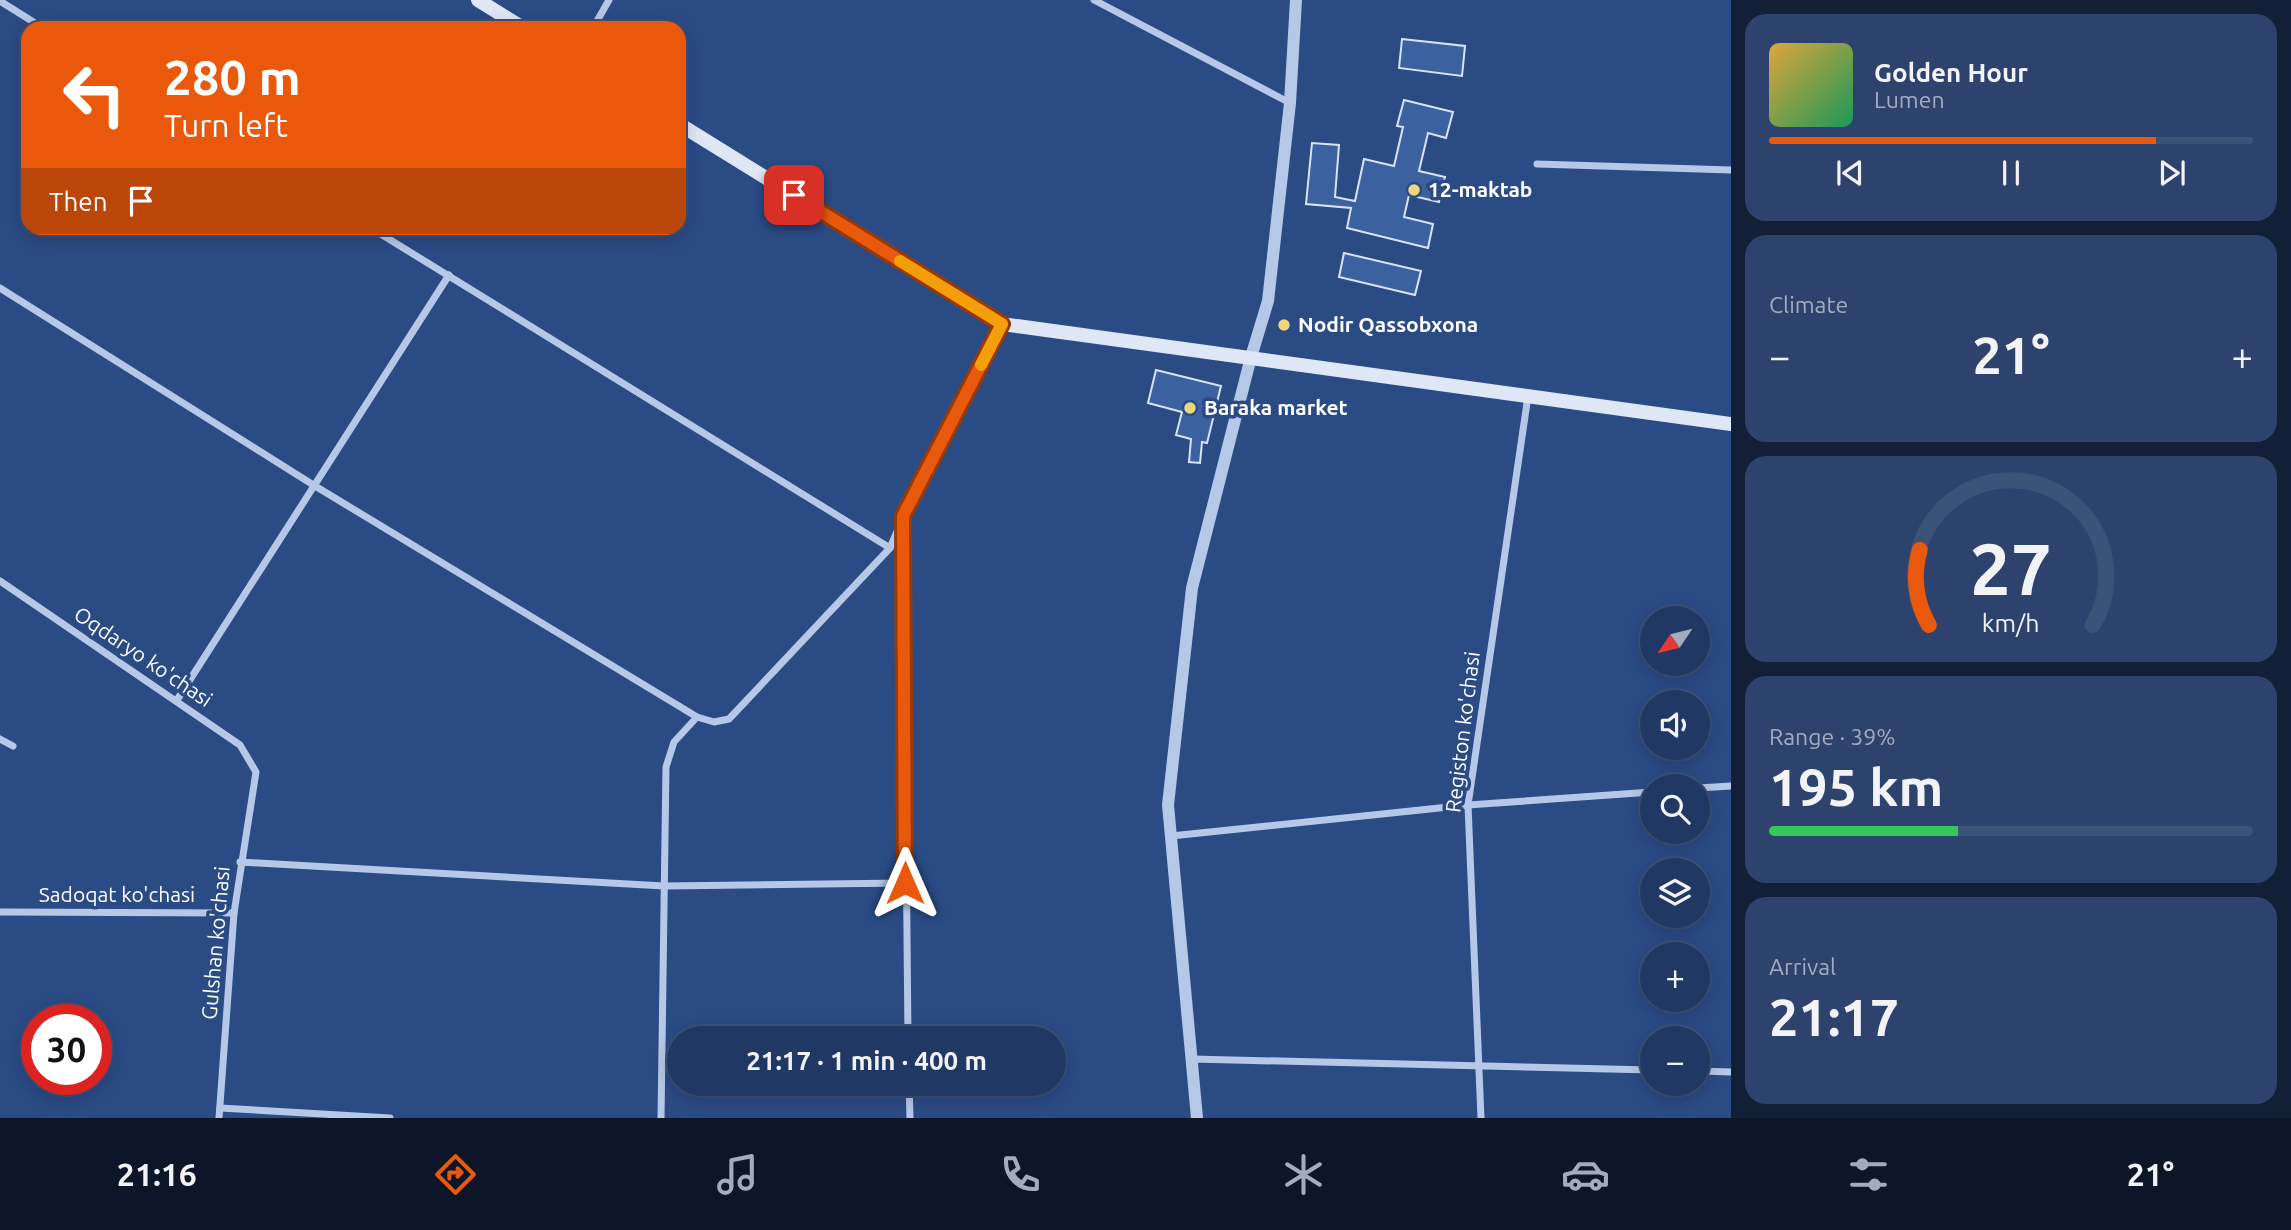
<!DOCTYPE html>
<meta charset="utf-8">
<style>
body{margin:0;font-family:Ubuntu,sans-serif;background:#2d436d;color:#f1f3f6;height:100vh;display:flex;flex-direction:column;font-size:26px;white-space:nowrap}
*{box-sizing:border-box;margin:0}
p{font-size:23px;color:#a2acbf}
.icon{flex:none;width:38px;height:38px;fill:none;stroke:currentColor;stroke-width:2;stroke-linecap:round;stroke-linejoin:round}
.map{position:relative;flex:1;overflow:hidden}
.side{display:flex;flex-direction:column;gap:14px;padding:14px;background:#121f37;width:560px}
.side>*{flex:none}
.hud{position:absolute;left:21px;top:21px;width:665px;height:214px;border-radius:21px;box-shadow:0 4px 18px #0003,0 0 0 2px #3d5278;background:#ea580c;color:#fff;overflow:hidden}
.needle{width:46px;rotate:235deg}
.buttons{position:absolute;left:1640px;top:606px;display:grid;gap:14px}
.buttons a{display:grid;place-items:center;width:70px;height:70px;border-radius:50%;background:#203864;box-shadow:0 4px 18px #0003,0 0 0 2px #3d5278;font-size:35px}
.speed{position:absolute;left:21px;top:1004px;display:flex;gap:14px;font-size:35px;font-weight:700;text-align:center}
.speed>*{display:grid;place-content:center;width:91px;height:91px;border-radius:50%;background:#203864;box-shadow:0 4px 18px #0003,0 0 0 2px #3d5278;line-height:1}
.speed .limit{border:10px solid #d22;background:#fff;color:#111}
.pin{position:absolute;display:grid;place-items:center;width:60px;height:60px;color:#fff;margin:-30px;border-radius:14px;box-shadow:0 4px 10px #0006}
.me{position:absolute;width:77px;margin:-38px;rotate:0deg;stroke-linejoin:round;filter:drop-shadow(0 0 5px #0008)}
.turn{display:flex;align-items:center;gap:24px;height:147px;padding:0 28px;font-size:32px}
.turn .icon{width:91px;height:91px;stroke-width:2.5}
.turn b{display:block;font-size:49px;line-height:60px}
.then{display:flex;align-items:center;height:66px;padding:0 28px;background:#0003;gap:14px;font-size:26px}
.big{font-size:52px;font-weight:600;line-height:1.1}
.side .card{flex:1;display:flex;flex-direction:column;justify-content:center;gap:10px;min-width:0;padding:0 24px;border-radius:21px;background:#2d436d}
.side .dial{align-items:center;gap:0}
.dial svg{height:182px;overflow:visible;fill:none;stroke:#3d5278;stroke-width:7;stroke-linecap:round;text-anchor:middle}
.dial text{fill:#f1f3f6;stroke:none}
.song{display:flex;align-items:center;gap:21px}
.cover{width:84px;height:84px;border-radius:10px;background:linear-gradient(135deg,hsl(40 70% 55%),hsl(150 70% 35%))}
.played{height:7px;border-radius:4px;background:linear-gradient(90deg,#ea580c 80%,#3d5278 80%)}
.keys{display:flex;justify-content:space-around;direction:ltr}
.heat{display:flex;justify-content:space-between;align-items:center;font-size:38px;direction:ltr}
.charge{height:10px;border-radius:5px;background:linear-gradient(90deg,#34c759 39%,#3d5278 0)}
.trip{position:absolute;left:667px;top:1026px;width:399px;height:70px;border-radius:35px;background:#203864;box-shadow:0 4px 18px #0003,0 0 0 2px #3d5278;font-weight:600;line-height:70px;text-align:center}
.menu{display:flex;height:112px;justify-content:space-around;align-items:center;background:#0d1628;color:#a2acbf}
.menu .icon{width:49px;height:49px}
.menu .on{color:#ea580c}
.menu b{font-size:32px;color:#f1f3f6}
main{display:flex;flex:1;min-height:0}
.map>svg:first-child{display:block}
.building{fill:#3c61a1;stroke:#d9e4f6;stroke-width:2}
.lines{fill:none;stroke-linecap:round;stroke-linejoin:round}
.minor{stroke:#b6c8e7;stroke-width:7}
.tertiary{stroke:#b6c8e7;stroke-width:12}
.secondary{stroke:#dfe7f7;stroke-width:14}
.route-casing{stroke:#983908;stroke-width:18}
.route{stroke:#ea580c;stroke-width:12}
.slow{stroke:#f59e0b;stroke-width:12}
.poi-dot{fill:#edd67e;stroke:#2b4b85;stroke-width:2.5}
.labels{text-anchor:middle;stroke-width:7;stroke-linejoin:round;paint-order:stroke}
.poi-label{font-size:21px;font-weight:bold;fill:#fff;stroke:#2b4b85;text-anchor:start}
.street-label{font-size:21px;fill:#fff;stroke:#2b4b85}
</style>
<main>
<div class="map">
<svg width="1731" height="1118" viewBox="0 0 1731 1118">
<rect width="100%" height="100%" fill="#2b4b85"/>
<g class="building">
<polygon points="1402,39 1465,46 1462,76 1399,68"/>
<polygon points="1404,100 1453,112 1446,138 1428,133 1419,171 1445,177 1439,202 1409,195 1404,217 1433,224 1428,248 1347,228 1351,208 1306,204 1312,143 1339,145 1335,197 1355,201 1364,159 1394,166 1403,127 1397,126"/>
<polygon points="1344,253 1421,271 1415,295 1339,277"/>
<polygon points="1156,370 1221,386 1207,443 1202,442 1200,463 1189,462 1191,439 1176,435 1182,412 1148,403"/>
</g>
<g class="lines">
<g class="minor">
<polyline points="1094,0 1290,103"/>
<polyline points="0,1 43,28"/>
<polyline points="593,28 609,0"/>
<polyline points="1537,164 1731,170"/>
<polyline points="371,228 890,548 902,520"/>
<polyline points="0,288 315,486 697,717 674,742 666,767 661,1118"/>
<polyline points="0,581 240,745 256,772 234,913 219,1118"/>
<polyline points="177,700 449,275"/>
<polyline points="697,717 714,722 729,719 890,548"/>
<polyline points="0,739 13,746"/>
<polyline points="1698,788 1731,786"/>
<polyline points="1171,836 1468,805 1652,792"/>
<polyline points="240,862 664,886 905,883"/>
<polyline points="0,912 234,913"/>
<polyline points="908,1038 903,516 1002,324"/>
<polyline points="1192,1059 1652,1070"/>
<polyline points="1698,1071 1731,1072"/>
<polyline points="909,1083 910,1118"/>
<polyline points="220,1108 390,1118"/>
<polyline points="1481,1118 1468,805 1528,396"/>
</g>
<polyline class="tertiary" points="1197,1118 1168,805 1192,588 1251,357 1268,301 1290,103 1296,0"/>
<g class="secondary">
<polyline points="478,0 523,28"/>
<polyline points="679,124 1002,324 1731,424"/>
</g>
</g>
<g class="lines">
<g class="route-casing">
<polyline id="route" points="794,195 1002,324 903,516 905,883"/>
</g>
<use href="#route" class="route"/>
<polyline class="slow" points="900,261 1002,324 981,365"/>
</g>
<g class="poi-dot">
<circle cx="1414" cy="190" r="7"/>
<circle cx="1284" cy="325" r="7"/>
<circle cx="1190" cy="408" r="7"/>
</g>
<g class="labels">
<g class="poi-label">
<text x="1428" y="197">12-maktab</text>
<text x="1298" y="332">Nodir Qassobxona</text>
<text x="1204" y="415">Baraka market</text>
</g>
<g class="street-label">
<text transform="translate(143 657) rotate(34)" y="7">Oqdaryo ko'chasi</text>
<text transform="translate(1463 732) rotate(-83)" y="7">Registon ko'chasi</text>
<text x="117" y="902">Sadoqat ko'chasi</text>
<text transform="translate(216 943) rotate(-85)" y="7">Gulshan ko'chasi</text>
</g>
</g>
</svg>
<div class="buttons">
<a><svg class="needle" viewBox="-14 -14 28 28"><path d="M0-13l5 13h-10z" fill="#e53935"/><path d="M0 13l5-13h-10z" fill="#a2acbf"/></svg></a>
<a><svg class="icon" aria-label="sound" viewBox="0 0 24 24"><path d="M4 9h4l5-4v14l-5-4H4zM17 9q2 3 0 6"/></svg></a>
<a><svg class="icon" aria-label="search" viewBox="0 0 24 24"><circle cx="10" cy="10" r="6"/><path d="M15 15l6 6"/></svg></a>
<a><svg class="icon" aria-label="layers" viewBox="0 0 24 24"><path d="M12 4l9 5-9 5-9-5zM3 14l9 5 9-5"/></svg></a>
<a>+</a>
<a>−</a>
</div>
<div class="speed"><div class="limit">30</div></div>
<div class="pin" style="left:794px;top:195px;background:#d93025"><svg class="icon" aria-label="arrive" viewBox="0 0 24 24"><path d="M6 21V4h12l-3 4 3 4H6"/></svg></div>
<svg class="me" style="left:905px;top:883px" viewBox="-20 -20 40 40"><path d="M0-17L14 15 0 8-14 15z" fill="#ea580c" stroke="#fff" stroke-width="4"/></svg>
<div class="trip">21:17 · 1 min · 400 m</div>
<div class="hud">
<div class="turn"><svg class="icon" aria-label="left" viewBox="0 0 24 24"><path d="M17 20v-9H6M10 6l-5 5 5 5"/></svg><div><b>280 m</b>Turn left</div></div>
<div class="then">Then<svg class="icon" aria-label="arrive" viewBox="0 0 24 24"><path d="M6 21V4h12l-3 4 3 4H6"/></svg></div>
</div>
</div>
<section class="side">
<div class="card">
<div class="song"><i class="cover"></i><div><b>Golden Hour</b><p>Lumen</p></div></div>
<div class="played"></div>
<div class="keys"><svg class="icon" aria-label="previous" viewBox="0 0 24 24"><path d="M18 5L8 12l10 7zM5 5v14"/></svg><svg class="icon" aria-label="pause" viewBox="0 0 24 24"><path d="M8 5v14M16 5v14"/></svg><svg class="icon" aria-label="next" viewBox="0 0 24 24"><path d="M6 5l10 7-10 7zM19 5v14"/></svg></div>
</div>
<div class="card"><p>Climate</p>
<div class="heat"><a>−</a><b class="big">21°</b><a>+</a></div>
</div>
<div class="card dial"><svg viewBox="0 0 100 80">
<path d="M14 69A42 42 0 1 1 86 69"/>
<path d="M14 69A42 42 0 0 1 10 36" stroke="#ea580c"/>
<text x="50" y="56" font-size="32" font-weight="700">27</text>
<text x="50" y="72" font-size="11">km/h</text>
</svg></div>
<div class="card"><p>Range · 39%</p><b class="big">195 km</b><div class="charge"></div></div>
<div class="card"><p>Arrival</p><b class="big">21:17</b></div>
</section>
</main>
<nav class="menu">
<b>21:16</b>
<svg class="icon on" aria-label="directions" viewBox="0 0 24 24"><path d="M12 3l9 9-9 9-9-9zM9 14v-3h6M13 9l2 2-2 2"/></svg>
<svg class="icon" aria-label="music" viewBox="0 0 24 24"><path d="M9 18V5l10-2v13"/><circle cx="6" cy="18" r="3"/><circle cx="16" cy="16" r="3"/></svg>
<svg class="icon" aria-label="phone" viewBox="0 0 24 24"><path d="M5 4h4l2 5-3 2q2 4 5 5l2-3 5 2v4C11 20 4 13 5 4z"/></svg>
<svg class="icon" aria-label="climate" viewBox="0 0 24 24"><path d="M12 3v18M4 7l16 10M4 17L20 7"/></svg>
<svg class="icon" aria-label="car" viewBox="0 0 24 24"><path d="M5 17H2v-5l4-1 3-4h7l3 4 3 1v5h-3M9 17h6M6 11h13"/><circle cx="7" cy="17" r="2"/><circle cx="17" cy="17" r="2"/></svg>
<svg class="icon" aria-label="filters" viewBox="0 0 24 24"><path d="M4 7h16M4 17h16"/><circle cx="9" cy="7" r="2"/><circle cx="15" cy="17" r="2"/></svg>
<b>21°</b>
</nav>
